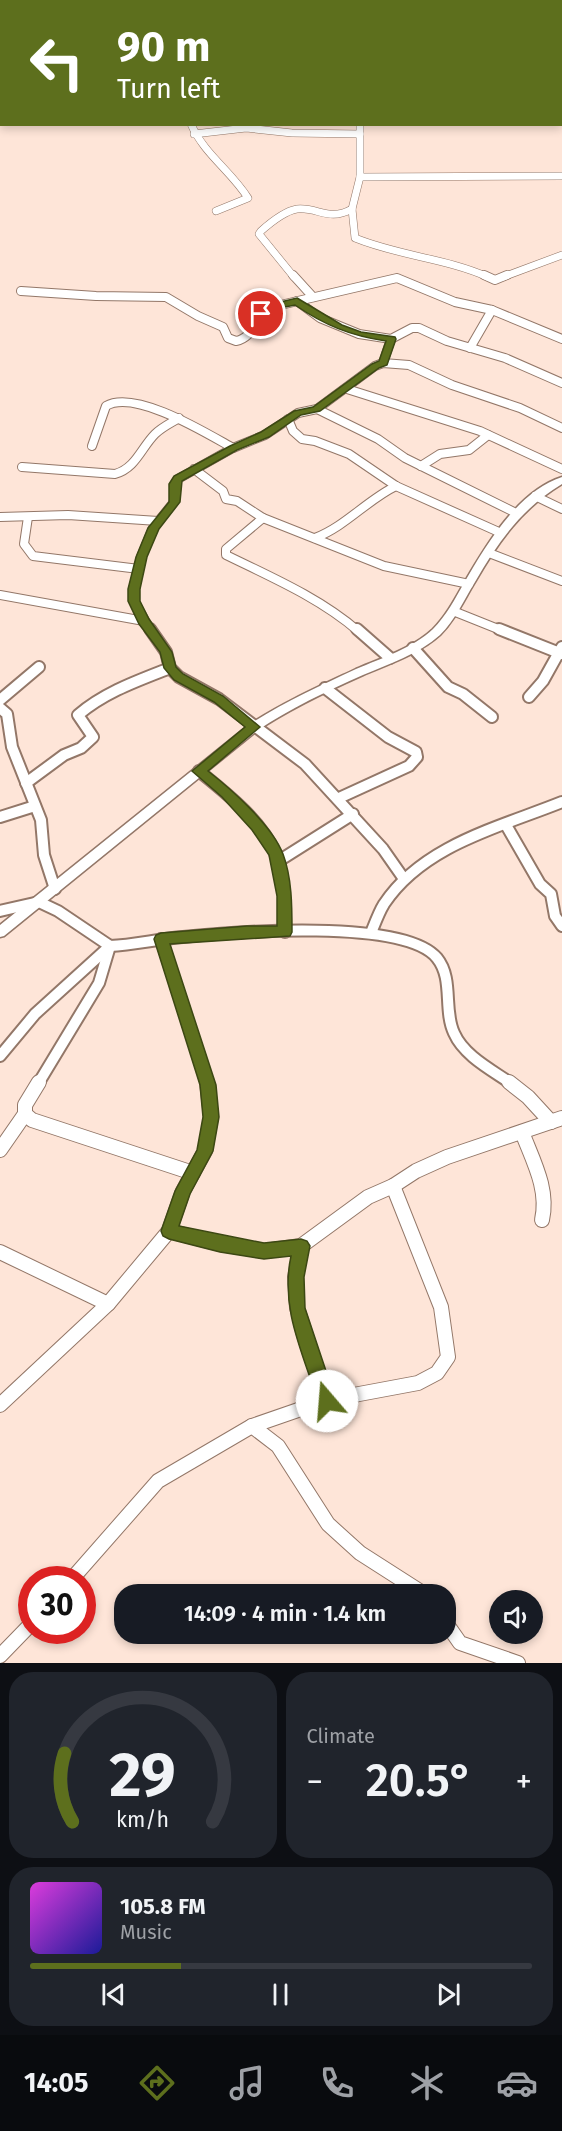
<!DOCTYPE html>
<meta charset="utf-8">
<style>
body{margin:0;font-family:"Fira Sans",sans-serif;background:#20242c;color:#f1f3f6;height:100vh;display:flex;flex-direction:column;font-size:22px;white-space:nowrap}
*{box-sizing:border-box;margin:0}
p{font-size:20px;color:#9ea1a6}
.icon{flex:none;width:33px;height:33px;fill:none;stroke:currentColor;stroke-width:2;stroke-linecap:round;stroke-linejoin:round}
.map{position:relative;height:1663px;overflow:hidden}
.sheet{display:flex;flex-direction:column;gap:9px;padding:9px;background:#0d0f14;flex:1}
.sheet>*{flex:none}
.banner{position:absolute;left:0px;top:0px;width:562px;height:126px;box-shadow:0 3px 9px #0003;background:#5d6f1d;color:#fff;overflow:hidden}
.fabs{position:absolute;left:489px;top:1590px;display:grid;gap:12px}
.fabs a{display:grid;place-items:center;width:54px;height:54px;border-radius:50%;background:#171b24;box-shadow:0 3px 9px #0003;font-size:30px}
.speed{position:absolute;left:18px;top:1566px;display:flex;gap:12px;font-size:30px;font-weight:700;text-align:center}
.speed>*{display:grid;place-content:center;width:78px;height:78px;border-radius:50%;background:#171b24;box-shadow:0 3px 9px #0003;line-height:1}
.speed .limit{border:9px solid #d22;background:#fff;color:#111}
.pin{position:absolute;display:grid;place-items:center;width:51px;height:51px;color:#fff;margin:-26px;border:3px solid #fff;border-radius:50%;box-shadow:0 2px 6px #0007}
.me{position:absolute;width:66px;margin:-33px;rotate:342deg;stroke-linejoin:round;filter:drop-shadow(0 0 4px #0008)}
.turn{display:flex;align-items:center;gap:21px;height:126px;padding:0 18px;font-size:27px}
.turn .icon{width:78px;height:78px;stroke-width:2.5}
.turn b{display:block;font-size:42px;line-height:51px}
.big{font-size:45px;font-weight:600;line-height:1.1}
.sheet .widget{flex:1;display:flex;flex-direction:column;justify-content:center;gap:9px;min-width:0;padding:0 21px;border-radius:24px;background:#20242c}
.sheet .dial{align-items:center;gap:0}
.dial svg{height:156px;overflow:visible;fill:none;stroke:#363941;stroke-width:7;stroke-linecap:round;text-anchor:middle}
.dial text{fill:#f1f3f6;stroke:none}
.song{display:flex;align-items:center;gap:18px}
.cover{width:72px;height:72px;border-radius:9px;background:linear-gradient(135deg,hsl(300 70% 55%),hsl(240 70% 35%))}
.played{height:6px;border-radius:3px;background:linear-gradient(90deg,#5d6f1d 30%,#363941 30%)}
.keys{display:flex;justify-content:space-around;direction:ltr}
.heat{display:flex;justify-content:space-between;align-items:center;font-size:33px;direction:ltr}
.sheet .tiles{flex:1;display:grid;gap:9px;grid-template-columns:1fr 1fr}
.widget:last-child{grid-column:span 2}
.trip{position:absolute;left:114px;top:1584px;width:342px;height:60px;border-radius:24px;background:#171b24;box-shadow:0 3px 9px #0003;font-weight:600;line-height:60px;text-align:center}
.tab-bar{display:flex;height:96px;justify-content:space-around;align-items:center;background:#090b0e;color:#9ea1a6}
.tab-bar .icon{width:42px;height:42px}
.tab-bar .selected{color:#5d6f1d}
.tab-bar b{font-size:27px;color:#f1f3f6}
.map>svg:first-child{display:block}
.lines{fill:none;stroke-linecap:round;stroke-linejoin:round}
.minor-far3-casing{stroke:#937768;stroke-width:8}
.minor-far2-casing{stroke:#937768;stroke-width:10}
.minor-far1-casing{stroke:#937768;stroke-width:14}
.minor-casing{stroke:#937768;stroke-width:16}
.tertiary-casing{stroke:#937768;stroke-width:3}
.minor-far3{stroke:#fff;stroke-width:7}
.minor-far2{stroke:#fff;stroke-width:8}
.minor-far1{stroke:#fff;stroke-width:10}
.minor{stroke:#fff;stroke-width:14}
.tertiary{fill:#fff;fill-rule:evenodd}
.route{fill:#5d6f1d;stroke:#3c4813;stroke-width:1.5}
</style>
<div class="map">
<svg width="562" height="1663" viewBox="0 0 562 1663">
<rect width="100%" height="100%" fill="#fee5d8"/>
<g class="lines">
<g class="minor-far3-casing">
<g id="minor-far3">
<polyline points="77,2 81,0"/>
<path d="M191,124C204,154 231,171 248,198L216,211"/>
<path d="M360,124V177L352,209L355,238C399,256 445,258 488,277"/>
<polyline points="194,134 246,128 292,133 360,134"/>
<polyline points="360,177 562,176"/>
<path d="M294,277L259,234L261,231C270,223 285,211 297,209C319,207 328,222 352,209"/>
<polyline points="503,277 562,255"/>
</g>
</g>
<g class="minor-far2-casing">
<g id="minor-far2">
<polyline points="293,275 313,297"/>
<polyline points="484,275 495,280 507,275"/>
<path d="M21,291L96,296L166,297L198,316L223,327L228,338L236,341C253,338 258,316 272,307L397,278L455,302L492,310L562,339"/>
<polyline points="297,301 320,318 359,334 391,339 412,328 419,328 447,341 505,358 562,383"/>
<polyline points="470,348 492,310"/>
<polyline points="383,363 391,339"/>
<polyline points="347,389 480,431 562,469"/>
<polyline points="317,409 378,439 405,458 516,513"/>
<polyline points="288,419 293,431 302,439 315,441 349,454 396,486 501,533"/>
<path d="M92,446L106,406C135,389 206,433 233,448"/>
<polyline points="421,466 440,454 469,450 488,435"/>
<path d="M22,467L115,474C136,468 141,448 155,434C162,427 171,423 179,418"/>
<polyline points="194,469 223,491 226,499 237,501 263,518 384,566 469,584"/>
<polyline points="535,496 562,509"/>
<polyline points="0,517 68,515 158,521"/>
<polyline points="28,517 24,544 33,556 139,569"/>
<path d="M263,518L226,549V555C271,577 320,598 358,631"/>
<path d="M315,538C346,526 367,500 396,486"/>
<polyline points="489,553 562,581"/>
<polyline points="0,595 144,621"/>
<polyline points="453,611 503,631"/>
<polyline points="151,631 134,601 134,589 141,557 153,528 174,502 175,484 178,479 233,448 265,435 298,413 317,409 375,366 383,363 409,365 452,385 520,408 562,428"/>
</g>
</g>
<g class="minor-far1-casing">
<g id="minor-far1">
<polyline points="150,629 166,652 170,668 179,677 219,699 305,764 383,849 404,879"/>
<polyline points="357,629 390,658"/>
<polyline points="499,629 562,654"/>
<polyline points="413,648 448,687 463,694 492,717"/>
<polyline points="325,688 388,737 416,752 417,757 409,766 339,798"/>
<polyline points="529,697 543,681 562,647"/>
<polyline points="0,700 39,667"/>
<polyline points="0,708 7,714 12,747 41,820 44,855 55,889"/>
<path d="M199,771C226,793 261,820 275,853C285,877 285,906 285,932"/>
<path d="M26,783L64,755L81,748L93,737L78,715C105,692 137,681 170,668"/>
<polyline points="0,817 35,806"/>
<polyline points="506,825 540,884 551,894 555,916 562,926"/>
<polyline points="277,862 353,814"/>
<path d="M0,911L39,902L58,911L110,946C134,945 158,939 183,937C233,932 404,918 437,958C454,979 443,1010 454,1033C464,1056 492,1070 512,1084"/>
<path d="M371,933C375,923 379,912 384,904C423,845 500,827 562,802"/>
<polyline points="161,939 208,1084"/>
<polyline points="0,1056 35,1014 110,946"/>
<polyline points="38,1084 99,983 110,946"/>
</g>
</g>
<g class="minor-casing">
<g id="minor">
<polyline points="39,1082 25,1105 25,1114 32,1120 193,1173"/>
<polyline points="509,1082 528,1097 551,1122"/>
<path d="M522,1132C533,1161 549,1189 542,1220"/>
<polyline points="0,1150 25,1114"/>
<polyline points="169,1231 220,1244 264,1251 301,1246 368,1197 393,1186 416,1171 447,1157 562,1118"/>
<polyline points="301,1246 295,1277 297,1308 327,1400"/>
<polyline points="0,1252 108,1304"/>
<polyline points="0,1405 108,1304 169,1231 183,1191 205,1151 211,1117 207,1082"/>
<polyline points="252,1426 278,1446 328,1524 360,1553 424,1594"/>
<polyline points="71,1580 158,1481 252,1426 327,1400 418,1383 437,1373 448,1357 441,1307 393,1186"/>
<polyline points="446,1623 460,1643 518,1663"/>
<polyline points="0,1656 32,1623"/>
</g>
</g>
<g class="tertiary-casing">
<g id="tertiary">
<polygon points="45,0 44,2 20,2"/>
<polygon points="0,1 4,2 2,2 2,5"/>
<path d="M562,477V484C522,508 498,542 475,582C464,600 455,620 440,635C419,654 389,664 363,675C327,691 291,708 258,730L4,936L0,937V925L250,724C284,702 320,686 356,669C382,658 413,648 433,629C446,616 455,599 464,583C486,545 518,491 562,477Z"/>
</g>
</g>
<use href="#minor-far3" class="minor-far3"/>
<use href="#minor-far2" class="minor-far2"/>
<use href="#minor-far1" class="minor-far1"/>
<use href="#minor" class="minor"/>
<use href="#tertiary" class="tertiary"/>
</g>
<path class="route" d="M297,298L342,325L361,332L395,337L396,339L387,365L379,368L320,411L301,415L269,437L237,450L182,481L180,502L159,529L147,557L140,589V601L149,619L172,652L176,667L183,674L223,696L260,727L208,771C231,789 272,825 283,854C292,878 292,906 292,932L290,936L170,944L216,1085L219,1117L213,1151L190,1194L179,1226L264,1243L301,1239L307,1241L310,1246L304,1277L305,1308L336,1401L333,1407L327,1410L320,1407L318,1401C302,1351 280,1308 291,1256L264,1259L220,1252L169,1239L163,1236L161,1231L175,1191L197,1150L203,1117L200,1085L154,939L156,935L161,933L247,926H277V896L269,855L252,830L222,797L192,771L245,727L214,702L174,680L164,668L160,652L139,624L128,601V589L136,557L148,528L169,502V484L174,476L230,446L261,432L294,411L313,407L372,364L379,361L386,341C351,336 324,325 295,305L275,309L264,316L256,314L268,305Z"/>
</svg>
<div class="fabs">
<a><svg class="icon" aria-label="sound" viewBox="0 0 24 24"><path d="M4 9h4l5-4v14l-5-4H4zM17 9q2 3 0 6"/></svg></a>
</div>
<div class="speed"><div class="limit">30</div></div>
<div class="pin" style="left:261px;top:314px;background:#d93025"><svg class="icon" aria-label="arrive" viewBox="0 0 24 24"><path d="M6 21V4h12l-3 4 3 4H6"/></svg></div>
<svg class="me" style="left:327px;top:1401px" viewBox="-20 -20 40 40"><circle r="19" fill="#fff"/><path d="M0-13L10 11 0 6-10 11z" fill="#5d6f1d"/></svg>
<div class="trip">14:09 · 4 min · 1.4 km</div>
<div class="banner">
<div class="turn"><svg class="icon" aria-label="left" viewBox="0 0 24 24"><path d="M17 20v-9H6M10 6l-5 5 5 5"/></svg><div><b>90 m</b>Turn left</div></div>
</div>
</div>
<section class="sheet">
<div class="tiles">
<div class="widget dial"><svg viewBox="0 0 100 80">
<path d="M14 69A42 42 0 1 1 86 69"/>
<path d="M14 69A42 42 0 0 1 10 34" stroke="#5d6f1d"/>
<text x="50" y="56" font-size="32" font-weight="700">29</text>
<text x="50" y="72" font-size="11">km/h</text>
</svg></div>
<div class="widget"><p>Climate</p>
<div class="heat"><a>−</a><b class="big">20.5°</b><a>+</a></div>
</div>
<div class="widget">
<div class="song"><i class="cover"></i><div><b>105.8 FM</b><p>Music</p></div></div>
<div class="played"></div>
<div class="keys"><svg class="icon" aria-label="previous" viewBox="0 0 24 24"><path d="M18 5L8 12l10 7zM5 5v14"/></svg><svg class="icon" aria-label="pause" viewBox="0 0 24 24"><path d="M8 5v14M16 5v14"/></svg><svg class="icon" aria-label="next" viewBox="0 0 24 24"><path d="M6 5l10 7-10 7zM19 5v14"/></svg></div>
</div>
</div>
</section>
<nav class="tab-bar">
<b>14:05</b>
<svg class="icon selected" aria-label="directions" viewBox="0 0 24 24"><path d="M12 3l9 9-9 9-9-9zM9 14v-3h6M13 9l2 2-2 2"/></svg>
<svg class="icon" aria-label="music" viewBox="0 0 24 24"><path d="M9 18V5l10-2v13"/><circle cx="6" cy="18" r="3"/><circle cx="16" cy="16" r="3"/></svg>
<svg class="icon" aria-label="phone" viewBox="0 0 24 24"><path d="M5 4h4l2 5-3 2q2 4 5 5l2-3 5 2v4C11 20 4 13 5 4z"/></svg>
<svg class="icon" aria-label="climate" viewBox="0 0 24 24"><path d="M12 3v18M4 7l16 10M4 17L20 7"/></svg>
<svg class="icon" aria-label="car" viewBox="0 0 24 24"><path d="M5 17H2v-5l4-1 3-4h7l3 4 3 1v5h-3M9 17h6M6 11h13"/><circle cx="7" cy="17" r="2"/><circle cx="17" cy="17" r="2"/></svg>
</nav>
